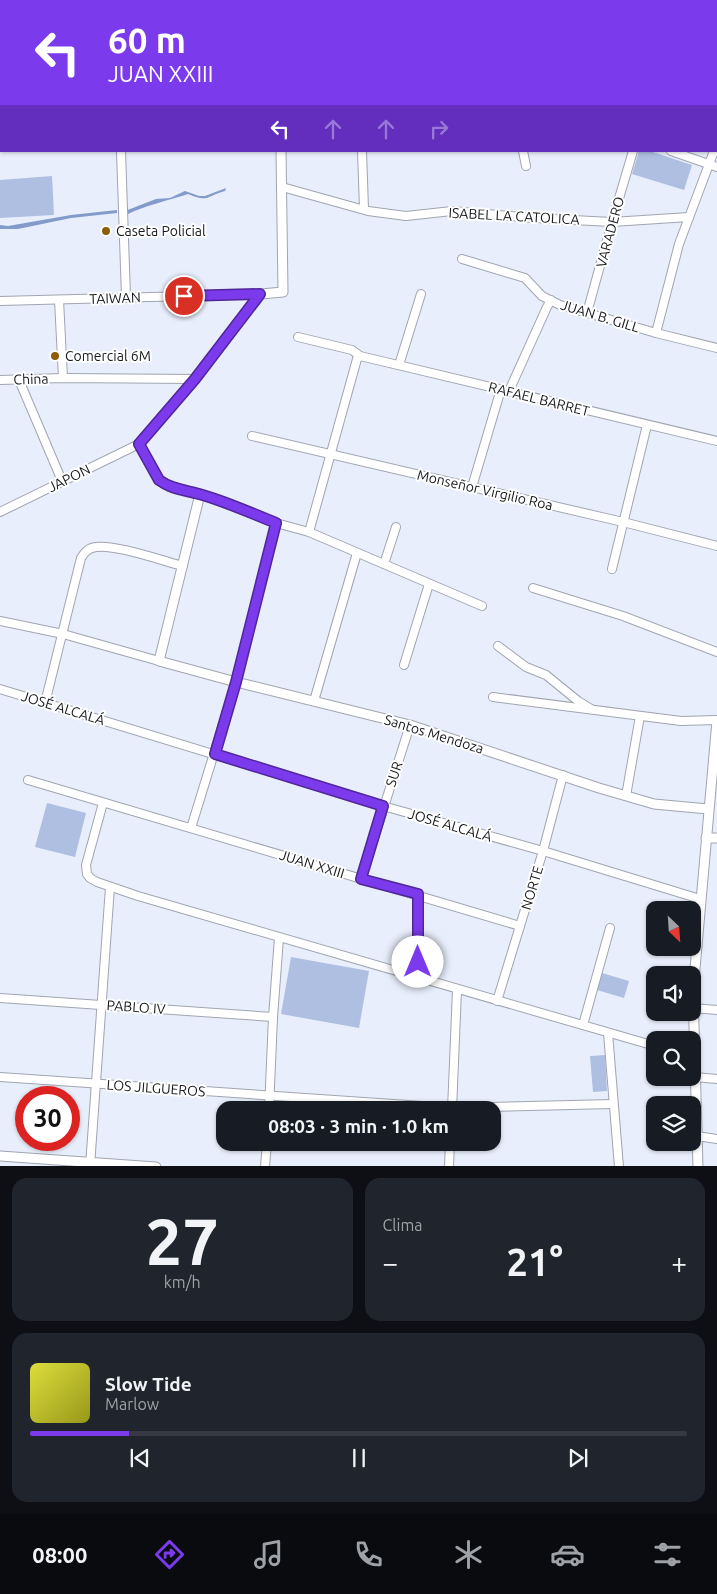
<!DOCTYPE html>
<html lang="es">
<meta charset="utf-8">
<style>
body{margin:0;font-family:Ubuntu,sans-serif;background:#20242c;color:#f1f3f6;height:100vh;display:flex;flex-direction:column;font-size:19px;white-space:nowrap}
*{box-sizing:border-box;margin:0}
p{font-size:16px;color:#9ea1a6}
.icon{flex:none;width:28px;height:28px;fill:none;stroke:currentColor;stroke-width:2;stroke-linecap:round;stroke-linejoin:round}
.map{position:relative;height:1166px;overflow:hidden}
.side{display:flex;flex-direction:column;gap:12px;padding:12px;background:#0d0f14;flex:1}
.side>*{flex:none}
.banner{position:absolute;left:0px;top:0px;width:718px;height:152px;box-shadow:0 1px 4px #0004;background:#7c3aed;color:#fff;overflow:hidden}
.needle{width:32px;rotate:155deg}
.controls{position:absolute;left:646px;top:901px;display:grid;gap:10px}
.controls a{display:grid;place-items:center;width:55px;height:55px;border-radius:10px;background:#171b24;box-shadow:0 1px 4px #0004;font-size:25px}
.speed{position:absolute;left:15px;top:1086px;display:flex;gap:10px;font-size:25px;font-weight:700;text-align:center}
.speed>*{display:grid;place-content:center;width:65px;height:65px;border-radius:50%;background:#171b24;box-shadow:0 1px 4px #0004;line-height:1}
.speed .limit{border:8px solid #d22;background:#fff;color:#111}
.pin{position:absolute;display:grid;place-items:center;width:42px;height:42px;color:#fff;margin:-21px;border:2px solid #fff;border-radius:50%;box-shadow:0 1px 5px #0007}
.me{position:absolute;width:55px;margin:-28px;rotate:0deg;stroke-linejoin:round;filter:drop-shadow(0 0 4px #0008)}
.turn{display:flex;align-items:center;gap:18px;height:105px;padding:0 25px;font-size:22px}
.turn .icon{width:65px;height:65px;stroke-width:2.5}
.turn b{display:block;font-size:35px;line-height:42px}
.lanes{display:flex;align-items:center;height:48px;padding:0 25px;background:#0003;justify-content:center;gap:25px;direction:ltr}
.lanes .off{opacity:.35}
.big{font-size:38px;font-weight:700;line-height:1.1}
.side .tile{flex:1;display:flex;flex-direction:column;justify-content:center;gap:8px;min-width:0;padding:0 18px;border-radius:15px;background:#20242c}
.side .dial{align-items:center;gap:0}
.dial b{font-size:65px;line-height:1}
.song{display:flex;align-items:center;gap:15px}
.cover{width:60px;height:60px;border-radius:8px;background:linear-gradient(135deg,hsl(60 70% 55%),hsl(60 70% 35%))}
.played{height:5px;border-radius:2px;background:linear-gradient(90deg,#7c3aed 15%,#363941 15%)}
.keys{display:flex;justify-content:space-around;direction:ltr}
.heat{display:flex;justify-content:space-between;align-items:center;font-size:28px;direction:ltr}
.side .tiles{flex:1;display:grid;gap:12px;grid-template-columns:1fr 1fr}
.tile:last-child{grid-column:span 2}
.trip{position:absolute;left:216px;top:1101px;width:285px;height:50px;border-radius:15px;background:#171b24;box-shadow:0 1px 4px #0004;font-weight:700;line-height:50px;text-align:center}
.menu{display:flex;height:80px;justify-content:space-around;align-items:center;background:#090b0e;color:#9ea1a6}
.menu .icon{width:35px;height:35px}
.menu .on{color:#7c3aed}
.menu b{font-size:22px;color:#f1f3f6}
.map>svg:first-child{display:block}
.green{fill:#aebfe1}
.water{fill:#839bcb}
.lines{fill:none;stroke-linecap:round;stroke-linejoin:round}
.minor-casing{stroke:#a0a5b1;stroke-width:10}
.tertiary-casing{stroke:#a0a5b1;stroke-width:11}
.minor{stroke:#fff;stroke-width:8}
.tertiary{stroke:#fff;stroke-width:9}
.route-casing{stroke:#51269a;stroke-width:12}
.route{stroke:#7c3aed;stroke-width:9}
.poi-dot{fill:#8d5c07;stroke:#fff;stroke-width:2}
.labels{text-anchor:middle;stroke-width:4;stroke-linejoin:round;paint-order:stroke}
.street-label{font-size:14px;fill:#17191d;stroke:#fff}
.poi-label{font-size:14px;fill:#17191d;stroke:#fff;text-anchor:start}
</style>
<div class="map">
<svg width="717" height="1167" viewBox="0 0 717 1167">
<rect width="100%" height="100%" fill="#e8eefb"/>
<g class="green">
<polygon points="639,151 650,151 692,165 684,190 632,174"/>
<polygon points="52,176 54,215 0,218 0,180"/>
<polygon points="47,803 86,813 75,857 35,847"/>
<polygon points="291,957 369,971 359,1028 281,1014"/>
<polygon points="602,973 629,981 624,998 597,990"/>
<polygon points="605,1055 607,1091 593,1092 590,1056"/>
</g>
<g class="water">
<path d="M226,188L225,191C206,196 209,203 188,194C167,201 146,205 126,215L125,211L156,199L170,198L185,191L199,196H205Z"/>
<polygon points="117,210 117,213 71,218 18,229 0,229 0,225 8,226 71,215"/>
</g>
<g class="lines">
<g class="minor-casing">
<g id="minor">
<polyline points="286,0 288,1"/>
<polyline points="513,0 513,1"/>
<polyline points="123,1 123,0"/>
<polyline points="592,1 610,0"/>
<polyline points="688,1 688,0"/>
<polyline points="0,91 1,91"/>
<polyline points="121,151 126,297"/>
<polyline points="362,151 364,209"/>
<polyline points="523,151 526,166"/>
<polyline points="671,151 717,167"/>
<polyline points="282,187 368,211 406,216 452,211 533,218 612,222 689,217"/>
<polyline points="462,259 525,278 542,296 560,305 656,333 717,348"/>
<polyline points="59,300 63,378"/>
<polyline points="0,301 261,294"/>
<polyline points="587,313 612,222 633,151"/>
<polyline points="656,333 679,244 714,151"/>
<polyline points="298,337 352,350 360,356 717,441"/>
<polyline points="399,365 421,294"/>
<polyline points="0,380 63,378 195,379"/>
<polyline points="19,380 62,481"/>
<polyline points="509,391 547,307 551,300"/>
<polyline points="252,436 623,522 717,546"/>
<polyline points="472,487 501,389"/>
<polyline points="200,494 276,523 309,532 482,606"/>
<polyline points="0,512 139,444"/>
<polyline points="309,532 357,359 360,356"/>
<polyline points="384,564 396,527"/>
<polyline points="612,569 647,425"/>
<polyline points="533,588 623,616 717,652"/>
<polyline points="0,621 63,634 159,661"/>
<polyline points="498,646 526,667 546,675 578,701 591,709"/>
<polyline points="404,665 429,584"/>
<polyline points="0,689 383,806 543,851 700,899"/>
<polyline points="493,697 681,721 717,720"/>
<polyline points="314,701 357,553"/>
<path d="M45,703L81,558C85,552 88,548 96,547C115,544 163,561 183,566"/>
<polyline points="28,780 520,926"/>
<polyline points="626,796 640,716"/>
<polyline points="103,803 86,865 87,874 90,878 97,882 138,896 655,1046"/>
<polyline points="191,828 236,682 276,523"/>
<polyline points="361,879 410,725"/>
<polyline points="418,978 418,894"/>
<polyline points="0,998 273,1017"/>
<polyline points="497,1001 543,851 563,775"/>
<polyline points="693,1008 717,1010"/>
<polyline points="583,1025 610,928"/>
<polyline points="608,1033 619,1167"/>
<polyline points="0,1077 452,1108 613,1104"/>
<polyline points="695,1077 717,1079"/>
<polyline points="269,1110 273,1017 279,938"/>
<polyline points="452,1110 457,990"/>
<polyline points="697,1136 717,1139"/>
<polyline points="90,1166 110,887"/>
<polyline points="265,1167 267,1142"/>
<polyline points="449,1167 450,1142"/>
</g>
</g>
<g class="tertiary-casing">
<g id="tertiary">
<polyline points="12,0 13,1"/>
<polyline points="297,1 298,0"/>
<polyline points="281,151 283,292 261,294 195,379 139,444 159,480 170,487 200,494 159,661 236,682 410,725 599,788 654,804 708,809"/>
<polyline points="706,838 717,838"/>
<polyline points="0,1156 156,1167"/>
<polyline points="698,1167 693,991 717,721"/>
</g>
</g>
<use href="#minor" class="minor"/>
<use href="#tertiary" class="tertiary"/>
</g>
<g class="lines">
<g class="route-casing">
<path id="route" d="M184,296L260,294L195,379L139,444L159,480C171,489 185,490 199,494C225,501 251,513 276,523L236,682L215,754L383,806L361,879L418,894V962"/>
</g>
<use href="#route" class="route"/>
</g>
<g class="poi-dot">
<circle cx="106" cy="231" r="5"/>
<circle cx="55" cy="356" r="5"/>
</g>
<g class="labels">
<g class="street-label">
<text transform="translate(514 216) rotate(3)" y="5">ISABEL LA CATOLICA</text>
<text transform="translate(610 232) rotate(-75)" y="5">VARADERO</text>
<text transform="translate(115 298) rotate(-2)" y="5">TAIWAN</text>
<text transform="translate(600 316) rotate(17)" y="5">JUAN B. GILL</text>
<text transform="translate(31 379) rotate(-2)" y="5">China</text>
<text transform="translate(539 399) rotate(14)" y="5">RAFAEL BARRET</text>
<text transform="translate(69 478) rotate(-26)" y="5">JAPON</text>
<text transform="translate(485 490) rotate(13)" y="5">Monseñor Virgilio Roa</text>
<text transform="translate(63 708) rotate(17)" y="5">JOSÉ ALCALÁ</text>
<text transform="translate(434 734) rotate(17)" y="5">Santos Mendoza</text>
<text transform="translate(394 774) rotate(-72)" y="5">SUR</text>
<text transform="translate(450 825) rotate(16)" y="5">JOSÉ ALCALÁ</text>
<text transform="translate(312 864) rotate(17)" y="5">JUAN XXIII</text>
<text transform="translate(532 888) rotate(-73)" y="5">NORTE</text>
<text transform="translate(136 1007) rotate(4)" y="5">PABLO IV</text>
<text transform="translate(156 1088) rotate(4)" y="5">LOS JILGUEROS</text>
</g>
<g class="poi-label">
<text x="116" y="236">Caseta Policial</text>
<text x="65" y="361">Comercial 6M</text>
</g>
</g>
</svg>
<div class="controls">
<a><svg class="needle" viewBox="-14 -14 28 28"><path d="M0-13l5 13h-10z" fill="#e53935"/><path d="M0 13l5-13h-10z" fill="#9ea1a6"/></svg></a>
<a><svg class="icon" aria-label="sound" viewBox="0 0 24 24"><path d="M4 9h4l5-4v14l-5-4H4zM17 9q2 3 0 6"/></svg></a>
<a><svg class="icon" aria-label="search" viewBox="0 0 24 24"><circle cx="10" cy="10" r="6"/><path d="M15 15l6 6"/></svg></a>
<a><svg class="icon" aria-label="layers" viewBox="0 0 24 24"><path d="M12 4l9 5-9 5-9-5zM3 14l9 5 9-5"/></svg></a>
</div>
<div class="speed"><div class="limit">30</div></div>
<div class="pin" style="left:184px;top:296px;background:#d93025"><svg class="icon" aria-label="arrive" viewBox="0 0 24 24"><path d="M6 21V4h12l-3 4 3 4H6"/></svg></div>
<svg class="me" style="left:418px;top:962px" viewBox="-20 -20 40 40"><circle r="19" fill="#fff"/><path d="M0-13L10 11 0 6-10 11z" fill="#7c3aed"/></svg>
<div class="trip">08:03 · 3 min · 1.0 km</div>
<div class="banner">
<div class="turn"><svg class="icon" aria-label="left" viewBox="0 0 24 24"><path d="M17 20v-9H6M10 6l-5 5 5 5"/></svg><div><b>60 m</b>JUAN XXIII</div></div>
<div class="lanes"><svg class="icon" aria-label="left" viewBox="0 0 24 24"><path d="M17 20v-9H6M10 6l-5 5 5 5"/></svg><svg class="icon off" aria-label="ahead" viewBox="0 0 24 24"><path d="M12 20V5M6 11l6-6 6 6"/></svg><svg class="icon off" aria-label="ahead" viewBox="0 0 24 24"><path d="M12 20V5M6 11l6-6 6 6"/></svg><svg class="icon off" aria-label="right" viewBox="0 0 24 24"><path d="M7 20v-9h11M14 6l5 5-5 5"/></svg></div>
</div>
</div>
<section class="side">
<div class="tiles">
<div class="tile dial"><b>27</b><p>km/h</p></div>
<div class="tile"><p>Clima</p>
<div class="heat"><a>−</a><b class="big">21°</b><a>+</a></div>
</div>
<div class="tile">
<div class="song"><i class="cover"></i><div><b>Slow Tide</b><p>Marlow</p></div></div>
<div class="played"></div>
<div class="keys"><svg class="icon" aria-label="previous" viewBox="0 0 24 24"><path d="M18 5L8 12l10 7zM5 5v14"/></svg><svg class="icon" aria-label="pause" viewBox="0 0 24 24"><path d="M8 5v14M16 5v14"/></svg><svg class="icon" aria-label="next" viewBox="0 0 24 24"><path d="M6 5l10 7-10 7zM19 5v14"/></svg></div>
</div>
</div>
</section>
<nav class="menu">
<b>08:00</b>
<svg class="icon on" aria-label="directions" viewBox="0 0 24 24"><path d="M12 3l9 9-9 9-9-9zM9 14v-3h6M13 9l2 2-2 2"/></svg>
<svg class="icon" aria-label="music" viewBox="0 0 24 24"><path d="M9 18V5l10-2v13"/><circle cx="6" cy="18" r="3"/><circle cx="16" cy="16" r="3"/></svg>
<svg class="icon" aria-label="phone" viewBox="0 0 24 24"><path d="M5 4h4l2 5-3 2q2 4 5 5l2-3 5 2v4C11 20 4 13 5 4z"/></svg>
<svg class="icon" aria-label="climate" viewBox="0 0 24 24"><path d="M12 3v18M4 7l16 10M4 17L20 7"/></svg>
<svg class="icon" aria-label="car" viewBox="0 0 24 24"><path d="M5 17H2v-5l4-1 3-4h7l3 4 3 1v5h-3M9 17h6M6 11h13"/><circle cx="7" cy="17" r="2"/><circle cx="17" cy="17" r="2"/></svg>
<svg class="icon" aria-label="filters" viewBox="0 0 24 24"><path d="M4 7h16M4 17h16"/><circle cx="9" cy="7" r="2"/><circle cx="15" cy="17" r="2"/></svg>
</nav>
